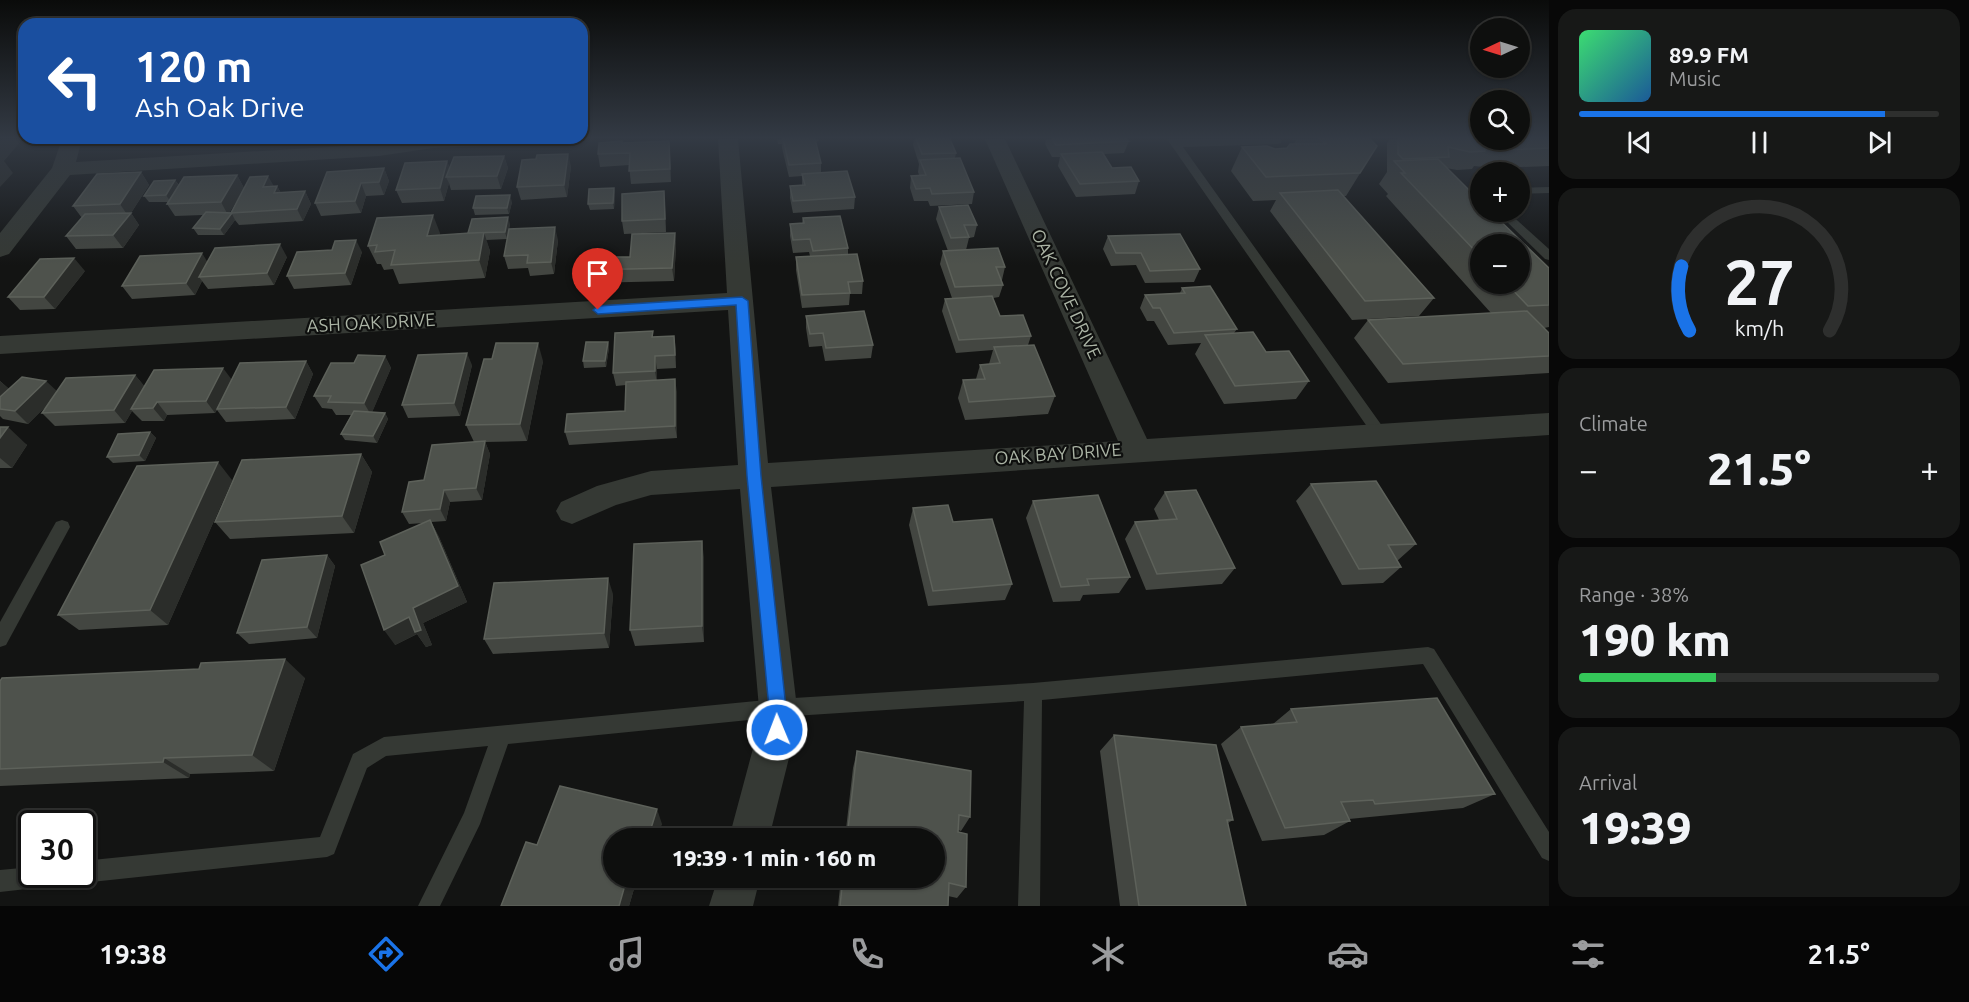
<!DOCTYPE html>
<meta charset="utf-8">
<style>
body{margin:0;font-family:Ubuntu,sans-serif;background:#171817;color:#f1f3f6;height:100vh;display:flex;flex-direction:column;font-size:22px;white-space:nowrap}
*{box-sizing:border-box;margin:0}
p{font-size:20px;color:#9b9c9e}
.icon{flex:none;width:33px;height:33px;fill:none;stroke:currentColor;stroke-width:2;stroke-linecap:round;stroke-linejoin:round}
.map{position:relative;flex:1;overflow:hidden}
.drawer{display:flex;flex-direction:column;gap:9px;padding:9px;background:#080808;width:420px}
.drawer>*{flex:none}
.top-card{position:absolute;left:18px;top:18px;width:570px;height:126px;border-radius:18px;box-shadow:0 2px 4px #0004,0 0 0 2px #2e2f2e;background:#1a4fa0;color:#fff;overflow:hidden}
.needle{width:39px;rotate:266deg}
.tools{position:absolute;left:1470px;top:18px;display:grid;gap:12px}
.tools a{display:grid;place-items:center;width:60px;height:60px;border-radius:50%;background:#0e0f0e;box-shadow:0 2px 4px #0004,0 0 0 2px #2e2f2e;font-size:30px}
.speed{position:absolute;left:18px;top:810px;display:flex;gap:12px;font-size:30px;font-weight:700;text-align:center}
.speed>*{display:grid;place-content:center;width:78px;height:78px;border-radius:50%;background:#0e0f0e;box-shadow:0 2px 4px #0004,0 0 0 2px #2e2f2e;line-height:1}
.speed .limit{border:3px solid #111;border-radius:9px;background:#fff;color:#111}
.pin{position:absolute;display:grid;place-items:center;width:51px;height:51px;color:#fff;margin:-62px -26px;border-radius:50% 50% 50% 0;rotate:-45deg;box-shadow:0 0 6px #0007}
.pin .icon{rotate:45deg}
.me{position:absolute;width:66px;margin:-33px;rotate:359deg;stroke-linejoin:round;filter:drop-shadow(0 0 4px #0008)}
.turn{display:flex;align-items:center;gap:21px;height:126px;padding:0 18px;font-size:27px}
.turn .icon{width:78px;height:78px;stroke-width:2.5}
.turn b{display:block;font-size:42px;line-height:51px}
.big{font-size:45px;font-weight:800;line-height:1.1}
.drawer .widget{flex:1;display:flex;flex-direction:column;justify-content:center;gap:9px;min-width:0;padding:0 21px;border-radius:18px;background:#171817}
.drawer .dial{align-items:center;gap:0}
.dial svg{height:156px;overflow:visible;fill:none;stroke:#2e2f2e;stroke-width:7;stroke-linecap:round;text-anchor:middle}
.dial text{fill:#f1f3f6;stroke:none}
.song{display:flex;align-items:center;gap:18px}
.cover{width:72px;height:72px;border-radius:9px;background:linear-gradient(135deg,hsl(140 70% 55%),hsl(210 70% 35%))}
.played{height:6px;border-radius:3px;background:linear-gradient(90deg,#1a73e8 85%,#2e2f2e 85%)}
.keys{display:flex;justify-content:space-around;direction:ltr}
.heat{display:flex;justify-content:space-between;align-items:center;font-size:33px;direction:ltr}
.charge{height:9px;border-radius:4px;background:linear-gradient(90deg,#34c759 38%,#2e2f2e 0)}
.trip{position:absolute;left:603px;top:828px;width:342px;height:60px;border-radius:30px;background:#0e0f0e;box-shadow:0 2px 4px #0004,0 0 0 2px #2e2f2e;font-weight:800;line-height:60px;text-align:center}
.dock{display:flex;height:96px;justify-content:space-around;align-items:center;background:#060606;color:#9b9c9e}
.dock .icon{width:42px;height:42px}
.dock .active{color:#1a73e8}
.dock b{font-size:27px;color:#f1f3f6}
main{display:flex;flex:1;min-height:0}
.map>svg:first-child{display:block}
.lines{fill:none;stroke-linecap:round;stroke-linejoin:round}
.service{fill:#353934;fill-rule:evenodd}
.minor{fill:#353934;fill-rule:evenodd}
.wall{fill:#434641;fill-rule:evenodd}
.shaded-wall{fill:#2b2d2a}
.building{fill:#4e524c;stroke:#5d615a;stroke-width:1.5}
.route{fill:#1a73e8;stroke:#114b97;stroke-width:1.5}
.labels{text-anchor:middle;stroke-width:4.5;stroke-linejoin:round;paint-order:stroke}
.street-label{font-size:18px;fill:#abb4a5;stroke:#0e0f0e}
</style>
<main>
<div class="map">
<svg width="1549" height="906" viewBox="0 0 1549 906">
<rect width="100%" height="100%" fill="#131413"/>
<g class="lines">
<g class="service">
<polygon points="1167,139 1281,139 1281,143 1277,144 1183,147 1385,430 1387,434 1385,438 1375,438"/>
<polygon points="1549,187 1549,193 1520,194 1520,188"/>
<polygon points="1497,212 1508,212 1549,249 1549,260 1545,259"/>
<polygon points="62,520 68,522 70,527 6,645 0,647 0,622 56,522"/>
<polygon points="1428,647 1434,649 1549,832 1549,861 1542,858 1423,664 1042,700 1040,906 1018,906 1024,701 778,717 508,744 480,824 440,906 418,906 464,813 488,746 386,756 367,768 334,854 327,857 82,883 75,879 72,874 82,874 82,861 320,837 353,754 384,737 778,699 1033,683"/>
<polygon points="32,867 32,874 72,874 69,881 62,885 0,892 0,870"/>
</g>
<g class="minor">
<polygon points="62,139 82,139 76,162 379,144 413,139 518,139 515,143 508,145 433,148 379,156 70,175 9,254 0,257 0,233 52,168"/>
<polygon points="718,139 738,139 768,463 1118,441 985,139 1005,139 1147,439 1549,413 1549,435 771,487 797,708 796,730 769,838 729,838 758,730 759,708 740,489 651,495 616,505 572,524 561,520 556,511 561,502 597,486 651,471 738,465 728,310 0,354 0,336 727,293"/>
<polygon points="718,878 760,878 753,906 709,906"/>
</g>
</g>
<g class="wall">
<polygon points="777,139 819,139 819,141 815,142 821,163 821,173 855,197 854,209 793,213 790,198 790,186 802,185 802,176 789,177 782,148 782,144 778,144"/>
<polygon points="914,139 950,139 956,153 955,158 974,192 972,204 930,206 928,201 914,201 910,188 911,176 919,175 918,172 919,164 913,145"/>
<polygon points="1046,139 1127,139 1129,141 1124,153 1104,154 1112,168 1139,181 1135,194 1076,197 1058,166 1060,157 1052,157 1045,144"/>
<polygon points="1291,139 1370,139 1377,146 1346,196 1343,196 1434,298 1419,316 1352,320 1270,211 1276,200 1253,201 1231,171 1242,147 1275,149 1287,148 1294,144 1296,140"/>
<path d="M1390,139H1549V166L1495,168L1474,166L1472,169L1457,170L1446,168L1549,268V327L1544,328L1549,333V373L1388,383L1354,338L1368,320L1491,313L1386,196L1388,194L1379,184L1387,172V143ZM1480,244L1520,284H1480Z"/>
<polygon points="622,143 670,153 671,182 631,184 629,165 600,167 598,154"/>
<polygon points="504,156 508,168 501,189 451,190 449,183 444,201 402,203 396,190 447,161 450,169"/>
<polygon points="536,159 571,166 567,197 521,200 517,187"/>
<polygon points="384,168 389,181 384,195 366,196 361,213 321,216 315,203"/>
<polygon points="141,172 149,185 131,213 139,225 123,248 76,249 66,236 82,218 73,206"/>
<polygon points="237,175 244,188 229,213 231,213 277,186 281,193 305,191 311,204 303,221 239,225 235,220 224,235 198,235 193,228 203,215 175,216 167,204 168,202 149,202 144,196 175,180 179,185"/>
<polygon points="614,188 615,194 614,209 590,210 588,204"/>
<polygon points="512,202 509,214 475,215 473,208"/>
<polygon points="665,204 666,232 624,234 622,221"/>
<polygon points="939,207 977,225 974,237 969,238 966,250 1005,267 1002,280 1001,280 1003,285 999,297 993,298 1000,316 1031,336 1028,345 1055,396 1048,414 965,420 958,398 963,380 976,379 980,365 989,364 993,350 956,353 942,311 945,299 952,298 940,264 943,251 948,251 936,219"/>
<polygon points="803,218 848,248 848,254 863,281 862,294 850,294 849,305 802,308 796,270 796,257 810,256 809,252 793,253 790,236 790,224 802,223"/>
<polygon points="510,224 507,239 486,240 490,251 485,278 399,284 393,269 384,270 381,264 377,264 368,246 440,233 439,235 468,233"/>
<polygon points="675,233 676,246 674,281 589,283 586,270 630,257"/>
<polygon points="1108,236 1200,269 1194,282 1145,283 1136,265 1111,266 1103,249"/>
<polygon points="558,240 554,274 530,276 528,268 508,269 504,256"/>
<polygon points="332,250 362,252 351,285 294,289 287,276"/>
<polygon points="287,257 274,285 208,289 202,281 195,295 132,299 122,286 207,262"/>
<polygon points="85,271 55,309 20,310 8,297"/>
<polygon points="1182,288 1237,329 1234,333 1266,352 1309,381 1296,399 1224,404 1195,354 1201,343 1168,345 1154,321 1147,321 1140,308 1145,295 1180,293"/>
<polygon points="806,316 873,345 871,358 825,361 822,346 809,347 806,328"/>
<polygon points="654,337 676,349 676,368 657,369 657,380 677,392 677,438 569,445 565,432 625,411 626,385 616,386 613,373"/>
<polygon points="608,342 609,348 606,367 584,368 583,361"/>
<polygon points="385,356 391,368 372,412 385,413 388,419 377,443 345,440 341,434 351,415 336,415 332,409 322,408 314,396 354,363"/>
<polygon points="306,361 313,374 295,419 226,422 217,410 215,413 167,415 164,421 142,421 132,411 125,423 55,426 42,413 50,402 28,424 3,419 0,416 0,381 9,389 57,391 135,375 144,386 231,380"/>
<polygon points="543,361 527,441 485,442 490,454 482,500 450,502 446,521 431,522 439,537 467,602 423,623 432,645 426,647 417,634 395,645 385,555 424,523 409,524 402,512 424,480 474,442 466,425"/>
<polygon points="472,365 460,416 408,418 402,405"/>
<polygon points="0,427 27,445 12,468 0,468"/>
<polygon points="150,432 156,438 145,461 113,463 107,457"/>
<polygon points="361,454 372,472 354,533 230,539 215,522"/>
<polygon points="232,480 168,625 79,630 58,615"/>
<polygon points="1311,484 1416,544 1397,561 1401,567 1383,583 1342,585 1296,501"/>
<polygon points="1165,492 1235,568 1222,584 1146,590 1125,539 1135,522 1159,520 1154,509"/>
<polygon points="1033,501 1130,577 1119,593 1083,595 1080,601 1053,602 1026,518"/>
<polygon points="913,508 953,522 1012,584 1005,600 928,606 909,525"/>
<polygon points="327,555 335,566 317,638 249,644 237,633"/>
<polygon points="704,557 704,642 635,646 630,630"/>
<polygon points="613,594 609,648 493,654 484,639"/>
<polygon points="305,678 274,771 190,774 189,778 0,786 0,681"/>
<polygon points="1291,709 1495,794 1463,808 1349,819 1350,821 1324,835 1262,841 1221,744 1241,727 1273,724"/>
<polygon points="1114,735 1233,820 1228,823 1246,906 1120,906 1100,751"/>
<polygon points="857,751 970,817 961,831 958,830 966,887 957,898 948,896 948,906 838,906 841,878 934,878 934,838 845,838 853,768"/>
<polygon points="662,824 614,878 647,878 645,884 636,882 629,906 501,906 537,845"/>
</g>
<g class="shaded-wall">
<polygon points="3,139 19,139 21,141 4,161 13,173 0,187 0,141"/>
<polygon points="132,139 166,139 137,146"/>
<polygon points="669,141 670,153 671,182 670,169"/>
<polygon points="568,154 571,166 567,197 564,185"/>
<polygon points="504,156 508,168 501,189 497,176"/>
<polygon points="447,161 451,173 446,177 449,183 444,201 440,188"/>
<polygon points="384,168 389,181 384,195 379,182"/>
<polygon points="141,172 149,185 131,213 139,225 123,248 113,235 128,216 120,204"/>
<polygon points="237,175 244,188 228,215 221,202"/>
<polygon points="268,176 275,188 263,187"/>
<polygon points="175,180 179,186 170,201 166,195"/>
<polygon points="361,183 366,196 361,213 355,201"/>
<polygon points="277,186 284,199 274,193"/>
<polygon points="614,188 615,194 614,209 613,203"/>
<polygon points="305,191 311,204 303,221 297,209"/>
<polygon points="510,195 512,202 509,214 507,208"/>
<polygon points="232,214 235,220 224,235 220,229"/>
<polygon points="433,215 440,233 435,254 427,236"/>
<polygon points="508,217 510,224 507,239 505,232"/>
<polygon points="555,227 558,240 554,274 551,262"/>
<polygon points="484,232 490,251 485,278 479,260"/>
<polygon points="675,233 676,246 674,281 672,268"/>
<polygon points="356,240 362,252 351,285 345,273"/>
<polygon points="280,244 287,257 274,285 267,273"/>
<polygon points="202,253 210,266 199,277 202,281 195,295 186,283"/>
<polygon points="74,258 85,271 55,309 44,297"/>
<polygon points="674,336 676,349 676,368 675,355"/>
<polygon points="608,342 609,348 606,367 605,361"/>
<polygon points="538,343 543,361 527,441 520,424"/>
<polygon points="467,353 472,365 460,416 454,403"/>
<polygon points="385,356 391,368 371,415 364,403"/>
<polygon points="655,356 657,369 657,383 655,371"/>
<polygon points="306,361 313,374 295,419 286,407"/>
<polygon points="223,368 232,380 215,413 206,401"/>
<polygon points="135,375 146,388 131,409 132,411 125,423 114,410"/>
<polygon points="675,379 677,392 677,438 675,426"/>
<polygon points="0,381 9,389 0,403"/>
<polygon points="46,381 59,393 28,424 15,411"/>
<polygon points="157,402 167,415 164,421 153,408"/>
<polygon points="385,413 388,419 377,443 373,436"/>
<polygon points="8,427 27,445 12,468 0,458 0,438"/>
<polygon points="150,432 156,438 145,461 139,455"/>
<polygon points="485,441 490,454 482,500 476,488"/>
<polygon points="361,454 372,472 354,533 342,516"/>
<polygon points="218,462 232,480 168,625 150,610"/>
<polygon points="444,490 450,502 446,521 440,509"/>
<polygon points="430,520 439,537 467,602 423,623 432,645 426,647 417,634 395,645 384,630 409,617 413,608"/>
<polygon points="702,541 704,557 704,642 702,626"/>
<polygon points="327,555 335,566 317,638 307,627"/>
<polygon points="608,578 613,594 609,648 604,633"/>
<polygon points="285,659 305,678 274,771 252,755"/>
<polygon points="164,758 190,774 189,778 163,762"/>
<polygon points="657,809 662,824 658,838 648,838"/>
<polygon points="627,878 634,878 636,882 629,906 619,906"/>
<polygon points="641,878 647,878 645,884"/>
</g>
<g class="building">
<polygon points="783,139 815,139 821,163 789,165"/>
<polygon points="916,139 950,139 956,153 922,154"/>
<polygon points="1052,139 1127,139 1129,141 1056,145"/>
<polygon points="1320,139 1370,139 1377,146 1360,173 1266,177 1242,147 1267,146 1275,149 1287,148 1290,144 1326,144"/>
<polygon points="1398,139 1480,139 1480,140 1549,139 1549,148 1508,150 1484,147 1485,151 1470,152 1448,147 1449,157 1403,159 1398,154"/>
<polygon points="622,141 622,143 669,141 670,169 629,171 630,153 598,154 599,143"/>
<polygon points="1102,152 1112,168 1131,167 1139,181 1080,184 1061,154"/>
<polygon points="568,154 564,185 517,187 522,160 536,159 537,155"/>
<polygon points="504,156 497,176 446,177 454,157"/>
<polygon points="960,158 974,192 932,194 930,188 916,189 911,176 926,175 920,160"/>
<polygon points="1438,159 1480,201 1480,212 1491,212 1549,268 1549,305 1528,306 1507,284 1520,284 1520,244 1480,244 1480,256 1401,173 1405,173 1394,161"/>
<polygon points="447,161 440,188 396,190 405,163"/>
<polygon points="384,168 379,182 361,183 355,201 315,203 327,172"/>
<polygon points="847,171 855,197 793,201 790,186 805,185 802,174"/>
<polygon points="141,172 120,204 73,206 97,174"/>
<polygon points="237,175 221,202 167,204 184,177"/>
<polygon points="268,176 263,187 277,186 274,193 305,191 297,209 231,213 250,177"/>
<polygon points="175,180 166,195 144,196 154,181"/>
<polygon points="614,188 613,203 588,204 589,189"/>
<polygon points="1338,190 1434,298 1365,301 1280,193"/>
<polygon points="664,191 665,219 622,221 622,194"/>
<polygon points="510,195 507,208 473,208 476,196"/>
<polygon points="968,205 977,225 964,225 969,237 951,238 939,207"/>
<polygon points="206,212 232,213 220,229 193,228"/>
<polygon points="131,213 113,235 66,236 85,214"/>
<polygon points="433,215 427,236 484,232 479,260 391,265 395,250 375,252 377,245 368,246 377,218"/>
<polygon points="840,216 848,248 813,251 810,239 793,240 790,224 804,223 803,218"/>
<polygon points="508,217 505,232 468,233 472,219"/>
<polygon points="555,227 551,262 527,263 528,255 504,256 509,229"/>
<polygon points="675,233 672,268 586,270 588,257 630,257 632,234"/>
<polygon points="1180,234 1200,269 1150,271 1141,253 1116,253 1108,236"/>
<polygon points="356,240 345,273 287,276 297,252 332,250 335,241"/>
<polygon points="280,244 267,273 199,277 215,248"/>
<polygon points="998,248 1005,267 996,267 1003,285 955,287 943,251"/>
<polygon points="202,253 186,283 122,286 140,256"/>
<polygon points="857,254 863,281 848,282 850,293 802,295 796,257"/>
<polygon points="74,258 44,297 8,297 40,259"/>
<polygon points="1210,286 1237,329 1174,333 1160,308 1153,308 1145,295 1185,293 1182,288"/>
<polygon points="992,296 1000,316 1023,315 1031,336 959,340 945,299"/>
<polygon points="864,311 873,345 826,348 823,333 810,334 806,316"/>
<polygon points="1527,311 1549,333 1549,356 1403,364 1368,320"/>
<polygon points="653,331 652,337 674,336 675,355 655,356 655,371 613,373 615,333"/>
<polygon points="1253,332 1266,352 1289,351 1309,381 1235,386 1205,335"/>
<polygon points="586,342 608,342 605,361 583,361"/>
<polygon points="496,343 538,343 520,424 466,425 484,359 492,359"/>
<polygon points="1034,345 1055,396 969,402 963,380 985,379 980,365 1000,363 994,347"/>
<polygon points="467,353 454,403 402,405 418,355"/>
<polygon points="358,355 385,356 364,403 328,402 331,396 314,396 331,363 354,363"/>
<polygon points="306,361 286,407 217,409 240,363"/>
<polygon points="223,368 206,401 157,402 153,408 131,409 154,370"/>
<polygon points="135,375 114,410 42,413 66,378"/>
<polygon points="22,377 46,381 15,411 0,409 0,397"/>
<polygon points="675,379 675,426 565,432 567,414 625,411 626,382"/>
<polygon points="354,411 385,413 373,436 341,434"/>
<polygon points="0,427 8,427 0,438"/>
<polygon points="150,432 139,455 107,457 118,434"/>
<polygon points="485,441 476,488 444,490 440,509 402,512 409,482 424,480 432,445"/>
<polygon points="361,454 342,516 215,522 242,460"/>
<polygon points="218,462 150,610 58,615 137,466"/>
<polygon points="1376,481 1416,544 1388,545 1401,567 1359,569 1311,484"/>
<polygon points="1196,490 1235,568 1157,574 1135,522 1177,519 1165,492"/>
<polygon points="1098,495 1130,577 1087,579 1089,585 1061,587 1033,501"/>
<polygon points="948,505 953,522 992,519 1012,584 933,591 913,508"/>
<polygon points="430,520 458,586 413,608 421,630 415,632 409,617 384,630 361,565 385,555 380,542"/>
<polygon points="702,541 702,626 630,630 634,544"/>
<polygon points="327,555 307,627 237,633 262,560"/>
<polygon points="608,578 604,633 484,639 494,583"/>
<polygon points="285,659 252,755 164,758 163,762 0,769 0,681 2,678 199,669 201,663"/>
<polygon points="1437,698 1495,794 1375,804 1373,800 1341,802 1350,821 1285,828 1241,727 1297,722 1291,709"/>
<polygon points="1114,735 1216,745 1233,820 1227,820 1246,906 1139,906"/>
<polygon points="857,751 971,771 970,817 959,815 958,832 967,834 966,887 949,883 948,906 840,906 843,878 934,878 934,838 847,838"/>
<polygon points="560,786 657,809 648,838 614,838 614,878 627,878 619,906 501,906 526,842 537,845"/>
</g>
<linearGradient id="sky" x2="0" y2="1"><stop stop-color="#0a0b0a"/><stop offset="0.52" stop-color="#333a44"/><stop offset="1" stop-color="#333a44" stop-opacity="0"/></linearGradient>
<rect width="1549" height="265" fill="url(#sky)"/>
<polygon class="route" points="742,297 748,301 761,476 786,708 786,730 784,736 777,739 771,736 769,730 769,708 747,476 736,305 598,314 593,310 598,306"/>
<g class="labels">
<g class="street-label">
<text transform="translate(1066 294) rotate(65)" y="6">OAK COVE DRIVE</text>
<text transform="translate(371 323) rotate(-3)" y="6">ASH OAK DRIVE</text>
<text transform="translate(1058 454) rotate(-4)" y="6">OAK BAY DRIVE</text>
</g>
</g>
</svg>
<div class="tools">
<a><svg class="needle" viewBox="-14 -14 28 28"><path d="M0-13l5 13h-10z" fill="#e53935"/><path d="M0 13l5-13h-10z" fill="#9b9c9e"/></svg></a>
<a><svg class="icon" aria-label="search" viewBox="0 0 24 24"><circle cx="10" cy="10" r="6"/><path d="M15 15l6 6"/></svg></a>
<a>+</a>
<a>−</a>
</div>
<div class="speed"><div class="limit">30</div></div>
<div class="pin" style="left:598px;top:310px;background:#d93025"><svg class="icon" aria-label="arrive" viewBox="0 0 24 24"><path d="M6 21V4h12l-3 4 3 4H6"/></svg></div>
<svg class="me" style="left:777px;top:730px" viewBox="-20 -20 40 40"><circle r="17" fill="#1a73e8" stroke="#fff" stroke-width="3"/><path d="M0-11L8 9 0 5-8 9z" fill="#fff"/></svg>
<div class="trip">19:39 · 1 min · 160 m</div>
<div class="top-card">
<div class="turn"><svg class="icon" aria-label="left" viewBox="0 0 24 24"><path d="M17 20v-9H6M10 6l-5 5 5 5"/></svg><div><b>120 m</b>Ash Oak Drive</div></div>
</div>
</div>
<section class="drawer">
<div class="widget">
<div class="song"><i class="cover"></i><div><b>89.9 FM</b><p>Music</p></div></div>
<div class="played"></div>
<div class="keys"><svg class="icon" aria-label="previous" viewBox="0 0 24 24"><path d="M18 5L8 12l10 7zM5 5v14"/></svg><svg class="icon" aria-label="pause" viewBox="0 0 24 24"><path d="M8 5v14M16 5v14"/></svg><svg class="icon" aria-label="next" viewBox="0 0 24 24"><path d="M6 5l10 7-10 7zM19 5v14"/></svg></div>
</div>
<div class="widget dial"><svg viewBox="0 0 100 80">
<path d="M14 69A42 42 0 1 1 86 69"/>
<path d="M14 69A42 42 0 0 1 10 36" stroke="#1a73e8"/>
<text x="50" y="56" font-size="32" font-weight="700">27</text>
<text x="50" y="72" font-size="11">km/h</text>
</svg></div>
<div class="widget"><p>Climate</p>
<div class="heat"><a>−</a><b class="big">21.5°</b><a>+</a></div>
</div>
<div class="widget"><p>Range · 38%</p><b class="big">190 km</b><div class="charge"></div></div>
<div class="widget"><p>Arrival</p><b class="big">19:39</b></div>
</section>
</main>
<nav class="dock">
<b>19:38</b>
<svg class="icon active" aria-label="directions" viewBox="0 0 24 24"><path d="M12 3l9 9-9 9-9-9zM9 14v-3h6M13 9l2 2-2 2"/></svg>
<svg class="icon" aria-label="music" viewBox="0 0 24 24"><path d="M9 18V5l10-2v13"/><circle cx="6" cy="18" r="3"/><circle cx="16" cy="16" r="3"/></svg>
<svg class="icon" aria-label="phone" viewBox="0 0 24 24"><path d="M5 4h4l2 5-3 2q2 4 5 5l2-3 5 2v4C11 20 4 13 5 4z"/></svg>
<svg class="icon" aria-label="climate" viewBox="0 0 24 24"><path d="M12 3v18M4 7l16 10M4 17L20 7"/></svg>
<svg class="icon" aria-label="car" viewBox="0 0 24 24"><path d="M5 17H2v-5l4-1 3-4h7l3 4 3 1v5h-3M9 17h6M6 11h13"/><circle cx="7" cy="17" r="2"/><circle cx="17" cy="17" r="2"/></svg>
<svg class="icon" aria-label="filters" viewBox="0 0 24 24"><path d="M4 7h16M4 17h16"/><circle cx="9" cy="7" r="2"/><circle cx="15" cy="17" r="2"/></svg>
<b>21.5°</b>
</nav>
